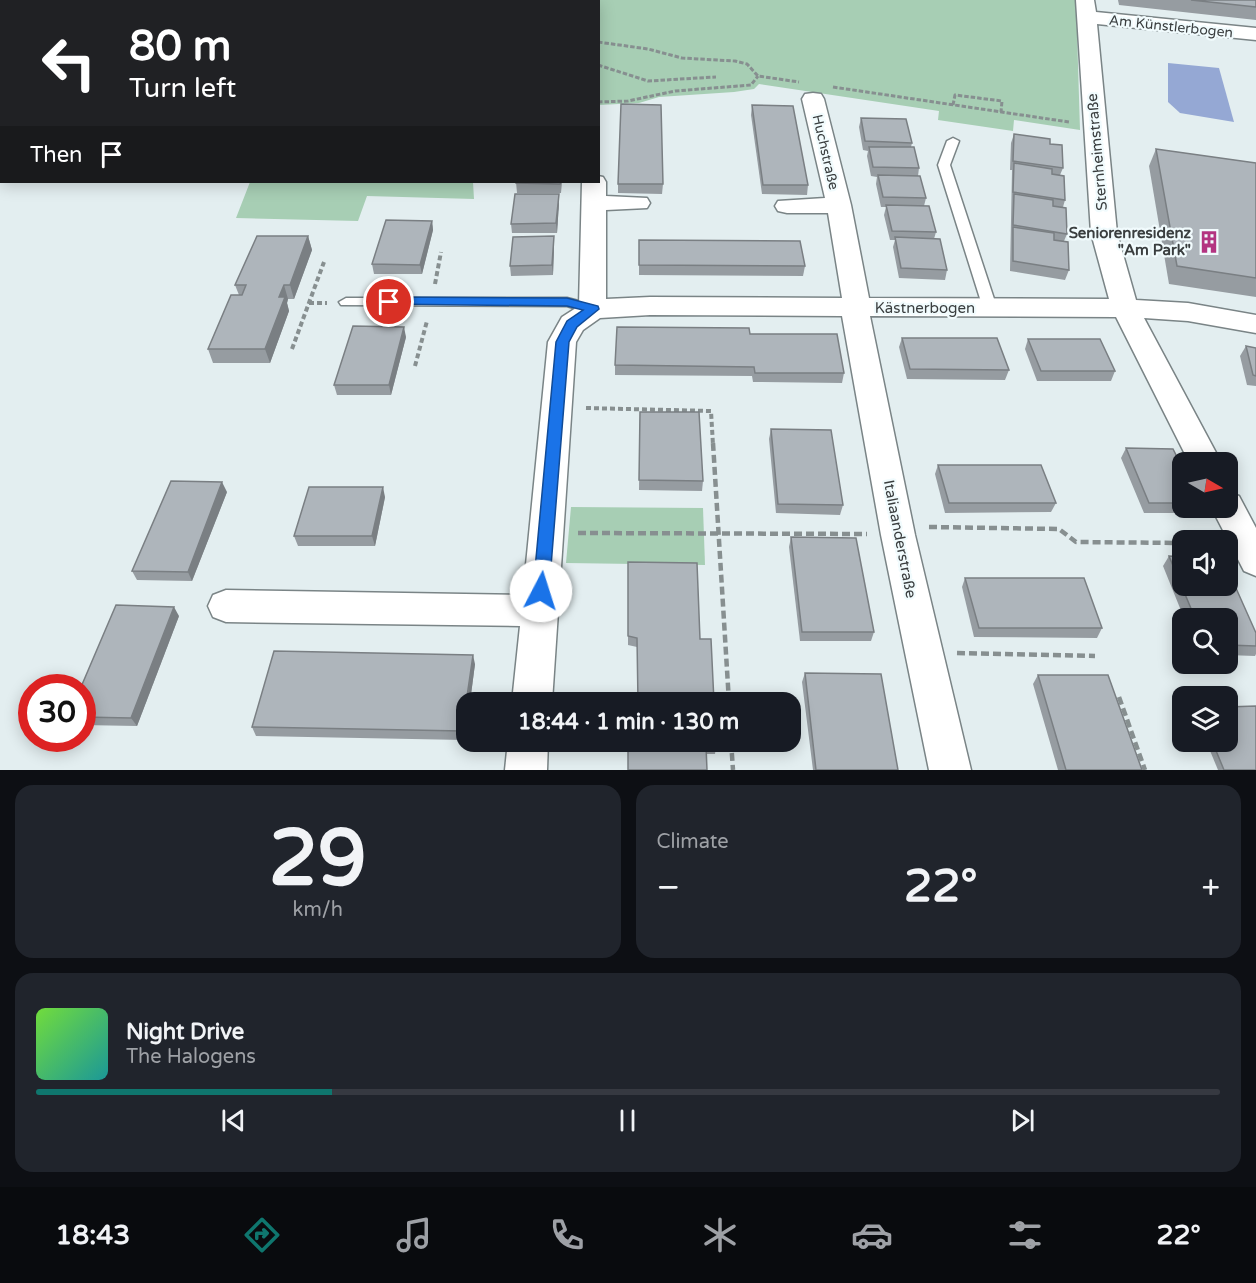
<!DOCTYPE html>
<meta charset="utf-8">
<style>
body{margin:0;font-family:"Varela Round",sans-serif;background:#20242c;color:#f1f3f6;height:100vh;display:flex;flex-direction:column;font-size:22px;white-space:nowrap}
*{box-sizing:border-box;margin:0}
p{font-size:20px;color:#9ea1a6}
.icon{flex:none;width:33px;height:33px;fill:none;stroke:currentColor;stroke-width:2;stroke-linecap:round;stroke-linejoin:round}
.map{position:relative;height:770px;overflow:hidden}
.panel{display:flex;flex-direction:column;gap:15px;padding:15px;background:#0d0f14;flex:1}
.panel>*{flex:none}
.guide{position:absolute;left:0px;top:0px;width:600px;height:183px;box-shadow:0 3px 15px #0003;background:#202124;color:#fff;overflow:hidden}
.needle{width:39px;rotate:99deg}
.buttons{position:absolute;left:1172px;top:452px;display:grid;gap:12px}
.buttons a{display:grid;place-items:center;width:66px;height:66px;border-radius:12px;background:#171b24;box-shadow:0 3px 15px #0003;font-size:30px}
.speed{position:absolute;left:18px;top:674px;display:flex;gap:12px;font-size:30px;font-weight:700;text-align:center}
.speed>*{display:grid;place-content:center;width:78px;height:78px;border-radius:50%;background:#171b24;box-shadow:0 3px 15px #0003;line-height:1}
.speed .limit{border:9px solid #d22;background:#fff;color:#111}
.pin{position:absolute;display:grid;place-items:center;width:51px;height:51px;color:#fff;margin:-26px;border:3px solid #fff;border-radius:50%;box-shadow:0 2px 6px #0007}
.me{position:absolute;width:66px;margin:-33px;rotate:5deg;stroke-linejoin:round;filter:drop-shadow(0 0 4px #0008)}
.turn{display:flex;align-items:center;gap:21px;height:126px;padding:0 30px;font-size:27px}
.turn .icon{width:78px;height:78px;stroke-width:2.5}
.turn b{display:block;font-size:42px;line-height:51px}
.then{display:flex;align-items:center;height:57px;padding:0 30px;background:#0003;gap:12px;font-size:22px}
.big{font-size:45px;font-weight:700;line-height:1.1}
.panel .tile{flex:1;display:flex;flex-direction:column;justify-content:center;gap:9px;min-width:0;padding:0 21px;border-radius:18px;background:#20242c}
.panel .dial{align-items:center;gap:0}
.dial b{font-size:78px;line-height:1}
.song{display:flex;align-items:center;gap:18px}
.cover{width:72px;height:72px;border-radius:9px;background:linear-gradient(135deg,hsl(100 70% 55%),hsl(180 70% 35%))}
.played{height:6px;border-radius:3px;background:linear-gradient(90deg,#0f766e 25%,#363941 25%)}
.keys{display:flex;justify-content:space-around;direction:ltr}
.heat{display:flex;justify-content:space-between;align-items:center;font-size:33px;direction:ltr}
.panel .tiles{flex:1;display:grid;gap:15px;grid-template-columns:1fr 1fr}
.tile:last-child{grid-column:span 2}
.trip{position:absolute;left:456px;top:692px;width:345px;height:60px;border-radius:18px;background:#171b24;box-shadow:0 3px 15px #0003;font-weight:700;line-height:60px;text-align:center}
.menu{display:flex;height:96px;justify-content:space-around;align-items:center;background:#090b0e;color:#9ea1a6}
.menu .icon{width:42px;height:42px}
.menu .current{color:#0f766e}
.menu b{font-size:27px;color:#f1f3f6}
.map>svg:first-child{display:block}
.green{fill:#a7ceb4}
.water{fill:#95a8d4}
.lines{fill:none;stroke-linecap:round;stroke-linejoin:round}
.lane-casing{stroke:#7a8486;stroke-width:3}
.street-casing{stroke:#7a8486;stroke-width:3}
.path-far2{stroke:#878f90;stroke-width:3;stroke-dasharray:4.5 2;stroke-linecap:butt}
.path-far1{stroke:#878f90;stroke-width:4;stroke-dasharray:5 3;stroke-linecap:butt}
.path{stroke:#878f90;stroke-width:4.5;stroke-dasharray:8 4;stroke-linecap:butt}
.lane{fill:#fff;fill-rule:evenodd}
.street{fill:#fff;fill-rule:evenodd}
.wall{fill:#969ca1}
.shaded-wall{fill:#7a7f83}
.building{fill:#aeb5bb;stroke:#7a7f83;stroke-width:1.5}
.route{fill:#1a73e8;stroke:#114b97;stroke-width:1.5}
.labels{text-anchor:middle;stroke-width:4.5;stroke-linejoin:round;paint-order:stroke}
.far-street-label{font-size:14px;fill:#3a3e3f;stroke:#f1fbfd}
.street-label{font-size:15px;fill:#3a3e3f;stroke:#f1fbfd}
.poi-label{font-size:15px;font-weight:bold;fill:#3a3e3f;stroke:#f1fbfd;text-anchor:end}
</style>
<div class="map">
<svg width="1256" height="770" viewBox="0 0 1256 770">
<rect width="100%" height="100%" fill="#e3eef0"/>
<g class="green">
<polygon points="240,0 1076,0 1080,130 1014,120 1013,131 938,120 939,111 759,84 754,89 734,92 659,97 639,103 599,105 598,2 237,2"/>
<polygon points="250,182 473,182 474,199 367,196 358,221 236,218"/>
<polygon points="571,507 703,508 705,565 566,563"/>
</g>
<polygon class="water" points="1168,63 1219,68 1234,122 1180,113 1168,102"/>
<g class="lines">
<g class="lane-casing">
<g id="lane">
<polygon points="953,138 959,141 950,165 997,308 990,313 983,308 938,165 947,141"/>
<polygon points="346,298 567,298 598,306 600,309 593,314 567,306 341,305 339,302"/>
</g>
</g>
<g class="street-casing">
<g id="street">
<polygon points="1076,0 1094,0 1096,12 1256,28 1256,40 1097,24 1117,233 1136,300 1188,303 1256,315 1256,333 1188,321 1144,318 1221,462 1189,462 1116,317 870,316 915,535 971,770 929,770 881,535 842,316 650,315 600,318 583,330 576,342 552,702 512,702 520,626 226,622 213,617 208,606 213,595 226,590 523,595 548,342 562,317 579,306 582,182 598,182 598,176 603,177 606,182 606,196 647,198 650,203 647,208 606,210 606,299 650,297 842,298 828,213 787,213 778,211 775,206 778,201 825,198 802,99 805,94 813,93 821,94 824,99 851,205 869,298 1109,299 1091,233"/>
<polygon points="1227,492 1239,496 1256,528 1256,576 1244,571 1211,507 1227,507"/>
<polygon points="508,741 548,741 547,770 505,770"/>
</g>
</g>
<g class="path-far2">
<polyline points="368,2 371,0"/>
<polyline points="598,42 648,49 682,58 735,61 747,64 758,76 799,82"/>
<polyline points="598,65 648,81 716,77"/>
<polyline points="833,87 1069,122"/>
<polyline points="598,102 628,101 675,91 751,85 758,76"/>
<polyline points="953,105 955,95 1002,101 1001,112"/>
</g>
<g class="path-far1">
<polyline points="435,284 441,252"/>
<polyline points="309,303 327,303"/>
<polyline points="292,349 324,262"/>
<polyline points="415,366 427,321"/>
<polyline points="586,408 711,411 713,445"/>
</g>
<g class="path">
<polyline points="713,443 729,702"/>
<polyline points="929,527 1059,529 1076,542 1182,543"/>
<polyline points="578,533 867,534"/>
<polyline points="957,653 1095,656"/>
<polyline points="1119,697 1145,770"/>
<polyline points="731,741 733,770"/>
</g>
<use href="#lane" class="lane"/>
<use href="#street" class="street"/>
</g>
<g class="wall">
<polygon points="1118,0 1256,0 1256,20 1119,5"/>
<polygon points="752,105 808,185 807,195 762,194 751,115"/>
<polygon points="861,118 912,143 911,147 919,168 918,176 926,198 924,206 936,232 934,239 947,270 945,280 899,278 893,247 895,240 890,240 884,215 886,207 881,207 876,184 877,177 871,176 867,156 868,151 863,150 859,127"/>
<polygon points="1014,134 1050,144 1063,168 1060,175 1065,200 1063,207 1067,234 1064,241 1069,270 1065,280 1010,271 1012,170 1010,170 1011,143"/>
<polygon points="1156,149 1256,163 1256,297 1169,284 1149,166"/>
<polygon points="516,182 562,182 561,193 517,193"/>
<polygon points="618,184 663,184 662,194 618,193"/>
<polygon points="559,203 557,233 512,233 511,224"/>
<polygon points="432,221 433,230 422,274 374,274 372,264"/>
<polygon points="308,236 312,250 294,299 288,299 287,303 289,311 270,363 213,363 208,349 239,295 235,285"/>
<polygon points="554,236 554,246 553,275 511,276 510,266"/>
<polygon points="639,240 805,266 803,276 639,275"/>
<polygon points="750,334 844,373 842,383 753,382 752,376 615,375 615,365"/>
<polygon points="406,337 391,395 337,395 334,385"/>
<polygon points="902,338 1009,370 1005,380 907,379 899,347"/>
<polygon points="1028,339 1115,371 1111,381 1037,381 1025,349"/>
<polygon points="1246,346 1256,348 1256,386 1247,385 1240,356"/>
<polygon points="640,412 703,481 702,491 639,490"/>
<polygon points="771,429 843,505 840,515 776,513 769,439"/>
<polygon points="1126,448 1182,467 1182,507 1197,507 1194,513 1144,513 1121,458"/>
<polygon points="938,465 1056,503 1051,512 945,513 935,474"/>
<polygon points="227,492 192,581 137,580 132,571"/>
<polygon points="385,497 375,546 298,546 294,536"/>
<polygon points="791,537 874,632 871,641 800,641 789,547"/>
<polygon points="1169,556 1256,633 1256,654 1255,656 1227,655 1227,618 1184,618 1163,566"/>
<polygon points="628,562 697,563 637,647 628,645"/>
<polygon points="965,578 1102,628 1097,638 974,637 962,587"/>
<polygon points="179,616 137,726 82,725 82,687"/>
<polygon points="475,664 470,702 466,702 466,726 464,740 256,736 252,727"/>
<polygon points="805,673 898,770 813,770 802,682"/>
<polygon points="1038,675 1142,770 1058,770 1033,684"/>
<polygon points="1206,741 1227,741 1256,770 1218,770"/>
<polygon points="638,744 716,745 715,754 706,754"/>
</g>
<g class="shaded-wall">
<polygon points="559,194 559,203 557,233 556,223"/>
<polygon points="432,221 433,230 422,274 420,265"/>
<polygon points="308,236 312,250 294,299 290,285"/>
<polygon points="554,236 554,246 553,275 552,265"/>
<polygon points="284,285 288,299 287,303 289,311 270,363 265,349 279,297"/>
<polygon points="404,327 406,337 391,395 389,385"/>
<polygon points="222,482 227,492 192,581 188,572"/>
<polygon points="383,487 385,497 375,546 372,536"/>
<polygon points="174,607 179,616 137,726 131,718"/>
<polygon points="473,655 475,664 470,702 467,702"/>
<polygon points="466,703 466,726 464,740 462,731"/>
</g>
<g class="building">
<polygon points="1191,0 1256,0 1256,7"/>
<polygon points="621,104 661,105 663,184 618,184"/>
<polygon points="752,105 793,106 808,185 763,185"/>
<polygon points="861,118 906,119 912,143 865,141"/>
<polygon points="1014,134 1050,139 1050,144 1062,145 1063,168 1013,161"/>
<polygon points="869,147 914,147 919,168 873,167"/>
<polygon points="1156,149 1256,163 1256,278 1177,266"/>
<polygon points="1014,163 1052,169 1052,174 1064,176 1065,200 1013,192"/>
<polygon points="878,175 920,176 926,198 883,197"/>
<polygon points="516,182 561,182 560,184 516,183"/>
<polygon points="515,194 559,194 556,223 511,224"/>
<polygon points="1014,194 1053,200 1053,206 1066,208 1067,234 1013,225"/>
<polygon points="886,205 929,206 936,232 892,231"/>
<polygon points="386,220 432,221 420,265 372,264"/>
<polygon points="1013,227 1054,233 1054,240 1068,242 1069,270 1013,261"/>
<polygon points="257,236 308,236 290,285 284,285 279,297 285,297 265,349 208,349 231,295 242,295 246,285 235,285"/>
<polygon points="554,236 552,265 510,266 513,237"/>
<polygon points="895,237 940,239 947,270 901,268"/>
<polygon points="639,240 800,241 805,266 639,265"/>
<polygon points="353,326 404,327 389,385 334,385"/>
<polygon points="617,327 749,328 750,334 837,334 844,373 755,373 754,367 615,365"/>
<polygon points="902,338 997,338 1009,370 910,369"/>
<polygon points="1028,339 1100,339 1115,371 1041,371"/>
<polygon points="1246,346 1256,348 1256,376 1253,375"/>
<polygon points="640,412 699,412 703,481 639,480"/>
<polygon points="771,429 831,430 843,505 778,504"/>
<polygon points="1126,448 1173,449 1182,467 1182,503 1149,503"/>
<polygon points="938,465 1041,465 1056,503 949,503"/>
<polygon points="171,481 222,482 188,572 132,571"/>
<polygon points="309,487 383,487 372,536 294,536"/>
<polygon points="791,537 856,538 874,632 802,632"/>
<polygon points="1169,556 1182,557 1182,585 1227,585 1227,568 1256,633 1256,646 1227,645 1227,618 1195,618"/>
<polygon points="628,562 697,563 700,639 711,639 714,702 638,702 637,638 628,636"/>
<polygon points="965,578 1084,578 1102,628 979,628"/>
<polygon points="116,605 174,607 131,718 82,717 82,687 81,687"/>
<polygon points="274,651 473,655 462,731 252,727"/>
<polygon points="805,673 881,674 898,770 816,770"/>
<polygon points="1038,675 1108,675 1142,770 1066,770"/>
<polygon points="1256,706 1256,770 1224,770 1212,741 1227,741 1227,707"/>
<polygon points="638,741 716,741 716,745 706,746 707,770 628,770 628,743 638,744"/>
</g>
<polygon class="route" points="389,297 567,298 598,306 599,309 577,327 569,342 549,591 547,596 541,598 535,596 533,591 556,342 567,321 583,310 567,306 384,304 383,302 384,299"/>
<defs>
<g id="building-bare" transform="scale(1.8)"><path d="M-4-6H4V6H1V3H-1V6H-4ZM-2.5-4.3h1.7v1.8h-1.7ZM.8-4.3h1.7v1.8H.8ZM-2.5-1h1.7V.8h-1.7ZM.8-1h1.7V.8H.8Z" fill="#b33481" stroke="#f1fbfd" stroke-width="2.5" paint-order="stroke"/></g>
</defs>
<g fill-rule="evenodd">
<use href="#building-bare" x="1209" y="242"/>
</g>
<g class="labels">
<g class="far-street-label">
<text transform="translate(1171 26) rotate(6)" y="5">Am Künstlerbogen</text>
<text transform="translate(826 152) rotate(77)" y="5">Huchstraße</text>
</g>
<g class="street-label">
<text transform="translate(1097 152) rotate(-95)" y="5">Sternheimstraße</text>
<text x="925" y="313">Kästnerbogen</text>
<text transform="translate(900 539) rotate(79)" y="5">Italiaanderstraße</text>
</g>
<g class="poi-label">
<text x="1191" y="238">Seniorenresidenz<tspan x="1191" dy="17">"Am Park"</tspan></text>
</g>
</g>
</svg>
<div class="buttons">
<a><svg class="needle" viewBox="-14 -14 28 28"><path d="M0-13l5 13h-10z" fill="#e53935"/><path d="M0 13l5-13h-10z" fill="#9ea1a6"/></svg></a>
<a><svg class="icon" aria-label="sound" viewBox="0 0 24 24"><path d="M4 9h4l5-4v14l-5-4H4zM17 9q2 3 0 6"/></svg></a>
<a><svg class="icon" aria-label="search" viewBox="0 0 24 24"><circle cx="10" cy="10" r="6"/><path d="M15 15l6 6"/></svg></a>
<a><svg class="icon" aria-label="layers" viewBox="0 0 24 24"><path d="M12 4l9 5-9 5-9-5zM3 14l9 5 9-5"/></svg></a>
</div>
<div class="speed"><div class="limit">30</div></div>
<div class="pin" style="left:389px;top:302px;background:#d93025"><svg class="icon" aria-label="arrive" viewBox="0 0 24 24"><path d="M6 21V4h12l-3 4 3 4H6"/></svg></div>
<svg class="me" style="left:541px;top:591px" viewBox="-20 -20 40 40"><circle r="19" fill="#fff"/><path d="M0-13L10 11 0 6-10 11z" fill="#1a73e8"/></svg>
<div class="trip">18:44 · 1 min · 130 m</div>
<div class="guide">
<div class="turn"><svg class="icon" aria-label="left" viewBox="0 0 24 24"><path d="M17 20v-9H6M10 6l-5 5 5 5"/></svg><div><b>80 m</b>Turn left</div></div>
<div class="then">Then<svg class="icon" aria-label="arrive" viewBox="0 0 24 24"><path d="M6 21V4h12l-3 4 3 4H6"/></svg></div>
</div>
</div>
<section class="panel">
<div class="tiles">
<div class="tile dial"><b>29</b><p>km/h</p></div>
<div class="tile"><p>Climate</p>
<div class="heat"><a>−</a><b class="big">22°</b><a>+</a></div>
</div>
<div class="tile">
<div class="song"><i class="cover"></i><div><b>Night Drive</b><p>The Halogens</p></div></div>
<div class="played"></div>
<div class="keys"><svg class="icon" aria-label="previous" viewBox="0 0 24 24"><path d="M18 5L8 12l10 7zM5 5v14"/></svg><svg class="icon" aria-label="pause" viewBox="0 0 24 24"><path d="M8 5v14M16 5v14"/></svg><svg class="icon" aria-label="next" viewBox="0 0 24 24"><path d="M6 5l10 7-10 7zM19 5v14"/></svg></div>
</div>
</div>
</section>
<nav class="menu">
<b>18:43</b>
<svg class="icon current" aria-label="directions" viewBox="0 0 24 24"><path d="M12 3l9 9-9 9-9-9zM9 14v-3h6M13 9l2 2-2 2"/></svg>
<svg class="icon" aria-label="music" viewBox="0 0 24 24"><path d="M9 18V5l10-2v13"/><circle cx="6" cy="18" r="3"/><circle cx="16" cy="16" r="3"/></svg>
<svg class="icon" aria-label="phone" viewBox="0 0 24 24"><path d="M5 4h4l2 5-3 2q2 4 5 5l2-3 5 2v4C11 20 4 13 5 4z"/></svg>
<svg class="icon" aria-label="climate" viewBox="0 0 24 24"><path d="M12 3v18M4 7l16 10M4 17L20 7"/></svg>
<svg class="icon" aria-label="car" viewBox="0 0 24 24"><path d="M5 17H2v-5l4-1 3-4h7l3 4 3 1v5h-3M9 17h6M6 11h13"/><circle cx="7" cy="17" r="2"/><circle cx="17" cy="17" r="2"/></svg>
<svg class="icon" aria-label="filters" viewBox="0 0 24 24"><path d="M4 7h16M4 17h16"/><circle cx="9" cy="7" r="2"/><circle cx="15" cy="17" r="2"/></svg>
<b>22°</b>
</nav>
